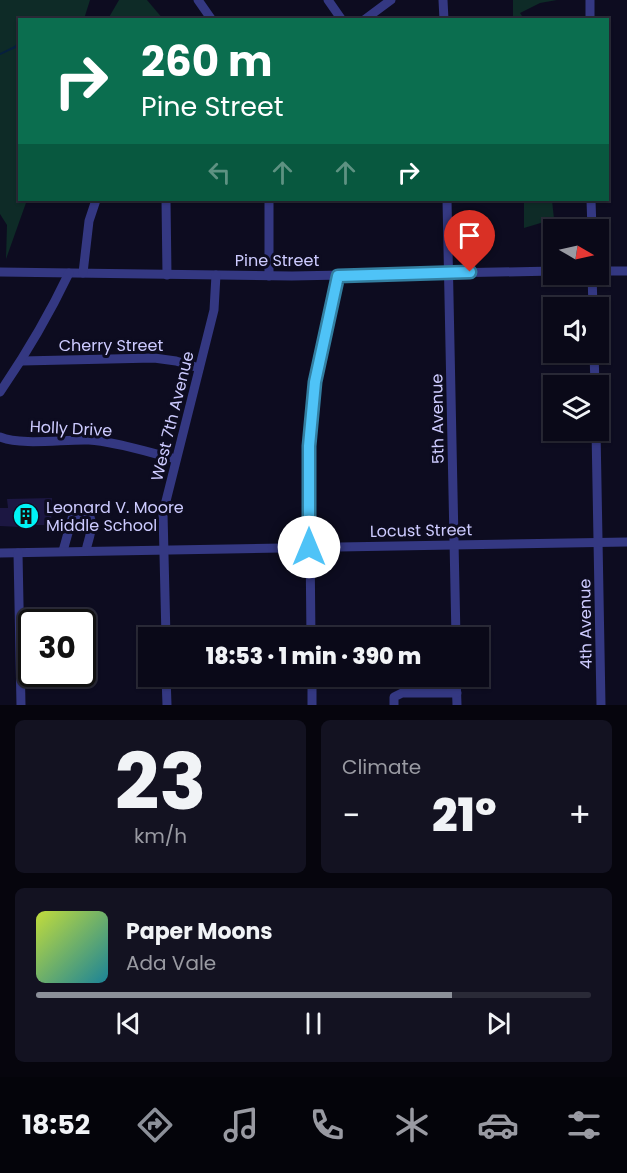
<!DOCTYPE html>
<meta charset="utf-8">
<style>
body{margin:0;font-family:Poppins,sans-serif;background:#131221;color:#f1f3f6;height:100vh;display:flex;flex-direction:column;font-size:22px;white-space:nowrap}
*{box-sizing:border-box;margin:0}
p{font-size:20px;color:#999aa2}
.icon{flex:none;width:33px;height:33px;fill:none;stroke:currentColor;stroke-width:2;stroke-linecap:round;stroke-linejoin:round}
.map{position:relative;height:705px;overflow:hidden}
.panel{display:flex;flex-direction:column;gap:15px;padding:15px;background:#06050d;flex:1}
.panel>*{flex:none}
.top-card{position:absolute;left:18px;top:18px;width:591px;height:183px;border-radius:0px;box-shadow:0 2px 4px #0004,0 0 0 2px #2a2a37;background:#0b6e4f;color:#fff;overflow:hidden}
.needle{width:39px;rotate:99deg}
.fabs{position:absolute;left:543px;top:219px;display:grid;gap:12px}
.fabs a{display:grid;place-items:center;width:66px;height:66px;border-radius:0px;background:#0a0918;box-shadow:0 2px 4px #0004,0 0 0 2px #2a2a37;font-size:30px}
.speed{position:absolute;left:18px;top:609px;display:flex;gap:12px;font-size:30px;font-weight:700;text-align:center}
.speed>*{display:grid;place-content:center;width:78px;height:78px;border-radius:50%;background:#0a0918;box-shadow:0 2px 4px #0004,0 0 0 2px #2a2a37;line-height:1}
.speed .limit{border:3px solid #111;border-radius:9px;background:#fff;color:#111}
.pin{position:absolute;display:grid;place-items:center;width:51px;height:51px;color:#fff;margin:-62px -26px;border-radius:50% 50% 50% 0;rotate:-45deg;box-shadow:0 0 6px #0007}
.pin .icon{rotate:45deg}
.me{position:absolute;width:66px;margin:-33px;rotate:0deg;stroke-linejoin:round;filter:drop-shadow(0 0 4px #0008)}
.turn{display:flex;align-items:center;gap:21px;height:126px;padding:0 24px;font-size:27px}
.turn .icon{width:78px;height:78px;stroke-width:2.5}
.turn b{display:block;font-size:42px;line-height:51px}
.lanes{display:flex;align-items:center;height:57px;padding:0 24px;background:#0003;justify-content:center;gap:30px;direction:ltr}
.lanes .off{opacity:.35}
.big{font-size:45px;font-weight:800;line-height:1.1}
.panel .widget{flex:1;display:flex;flex-direction:column;justify-content:center;gap:9px;min-width:0;padding:0 21px;border-radius:9px;background:#131221}
.panel .dial{align-items:center;gap:0}
.dial b{font-size:78px;line-height:1}
.song{display:flex;align-items:center;gap:18px}
.cover{width:72px;height:72px;border-radius:9px;background:linear-gradient(135deg,hsl(70 70% 55%),hsl(190 70% 35%))}
.played{height:6px;border-radius:3px;background:linear-gradient(90deg,#8c9099 75%,#2a2a37 75%)}
.keys{display:flex;justify-content:space-around;direction:ltr}
.heat{display:flex;justify-content:space-between;align-items:center;font-size:33px;direction:ltr}
.panel .tiles{flex:1;display:grid;gap:15px;grid-template-columns:1fr 1fr}
.widget:last-child{grid-column:span 2}
.trip{position:absolute;left:138px;top:627px;width:351px;height:60px;border-radius:0px;background:#0a0918;box-shadow:0 2px 4px #0004,0 0 0 2px #2a2a37;font-weight:800;line-height:60px;text-align:center}
.tabs{display:flex;height:96px;justify-content:space-around;align-items:center;background:#04040a;color:#999aa2}
.tabs .icon{width:42px;height:42px}
.tabs .active{color:#8c9099}
.tabs b{font-size:27px;color:#f1f3f6}
.map>svg:first-child{display:block}
.green{fill:#0e2b27}
.lines{fill:none;stroke-linecap:round;stroke-linejoin:round}
.stream{stroke:#07203e;stroke-width:2}
.building{fill:#1c1742}
.minor{stroke:#343882;stroke-width:9}
.route-casing{stroke:#337fa1;stroke-width:15}
.route{stroke:#4fc3f7;stroke-width:10}
.labels{text-anchor:middle;stroke-width:6;stroke-linejoin:round;paint-order:stroke}
.street-label{font-size:16px;fill:#cdcbff;stroke:#0d0c20}
.poi-label{font-size:16px;fill:#cdcbff;stroke:#0d0c20;text-anchor:start}
</style>
<div class="map">
<svg width="627" height="705" viewBox="0 0 627 705">
<rect width="100%" height="100%" fill="#0d0c20"/>
<g class="green">
<polygon points="0,0 90,0 84,19 20,20 20,200 27,200 6,259 7,225 0,214"/>
<polygon points="119,0 147,0 163,19 108,19"/>
<polygon points="513,0 557,0 540,3 520,13 524,19 513,20"/>
<polygon points="524,200 552,200 554,219 524,228"/>
</g>
<g class="lines">
<polyline class="stream" points="0,54 15,47 20,42"/>
</g>
<polygon class="building" points="52,498 51,525 21,525 21,527 0,526 0,508 8,508 7,499"/>
<g class="lines">
<g class="minor">
<polyline points="198,0 212,20"/>
<polyline points="328,0 342,20"/>
<polyline points="443,0 444,20"/>
<polyline points="590,0 590,20"/>
<polyline points="364,20 391,0"/>
<polyline points="166,200 167,275"/>
<polyline points="269,200 269,276"/>
<polyline points="447,200 456,638"/>
<polyline points="591,200 592,230"/>
<polyline points="598,271 627,271"/>
<polyline points="0,272 292,276 554,271"/>
<polyline points="83,273 89,221 96,200"/>
<polyline points="592,274 593,308"/>
<polyline points="594,352 595,386"/>
<polyline points="22,361 154,358 176,361 199,368"/>
<path d="M0,392C26,354 49,315 69,273"/>
<polyline points="596,430 601,705"/>
<path d="M0,437C22,446 64,439 89,440C118,442 147,452 176,459"/>
<path d="M63,551L73,515L88,514C96,524 88,539 86,551"/>
<polyline points="0,553 627,542"/>
<polyline points="18,553 21,705"/>
<polyline points="166,638 163,513 214,310 216,275"/>
<polyline points="311,638 309,446 315,382 338,276"/>
<polyline points="166,676 167,705"/>
<polyline points="312,676 312,705"/>
<polyline points="456,676 457,705"/>
<polyline points="394,705 394,697 402,693 457,693"/>
</g>
</g>
<g class="lines">
<g class="route-casing">
<polyline id="route" points="309,547 309,446 315,382 338,276 470,272"/>
</g>
<use href="#route" class="route"/>
</g>
<defs>
<g id="building-disc" transform="scale(1.35)"><circle r="9.5" fill="#00f3f6" stroke="#0d0c20"/><path d="M-4-6H4V6H1V3H-1V6H-4ZM-2.5-4.3h1.7v1.8h-1.7ZM.8-4.3h1.7v1.8H.8ZM-2.5-1h1.7V.8h-1.7ZM.8-1h1.7V.8H.8Z" fill="#111"/></g>
</defs>
<g fill-rule="evenodd">
<use href="#building-disc" x="26" y="516"/>
</g>
<g class="labels">
<g class="street-label">
<text x="277" y="266">Pine Street</text>
<text x="111" y="351">Cherry Street</text>
<text transform="translate(172 416) rotate(-76)" y="6">West 7th Avenue</text>
<text transform="translate(437 419) rotate(-91)" y="6">5th Avenue</text>
<text transform="translate(71 428) rotate(3)" y="6">Holly Drive</text>
<text transform="translate(421 530) rotate(-1)" y="6">Locust Street</text>
<text transform="translate(585 624) rotate(-91)" y="6">4th Avenue</text>
</g>
<g class="poi-label">
<text x="46" y="513">Leonard V. Moore<tspan x="46" dy="18">Middle School</tspan></text>
</g>
</g>
</svg>
<div class="fabs">
<a><svg class="needle" viewBox="-14 -14 28 28"><path d="M0-13l5 13h-10z" fill="#e53935"/><path d="M0 13l5-13h-10z" fill="#999aa2"/></svg></a>
<a><svg class="icon" aria-label="sound" viewBox="0 0 24 24"><path d="M4 9h4l5-4v14l-5-4H4zM17 9q2 3 0 6"/></svg></a>
<a><svg class="icon" aria-label="layers" viewBox="0 0 24 24"><path d="M12 4l9 5-9 5-9-5zM3 14l9 5 9-5"/></svg></a>
</div>
<div class="speed"><div class="limit">30</div></div>
<div class="pin" style="left:470px;top:272px;background:#d93025"><svg class="icon" aria-label="arrive" viewBox="0 0 24 24"><path d="M6 21V4h12l-3 4 3 4H6"/></svg></div>
<svg class="me" style="left:309px;top:547px" viewBox="-20 -20 40 40"><circle r="19" fill="#fff"/><path d="M0-13L10 11 0 6-10 11z" fill="#4fc3f7"/></svg>
<div class="trip">18:53 · 1 min · 390 m</div>
<div class="top-card">
<div class="turn"><svg class="icon" aria-label="right" viewBox="0 0 24 24"><path d="M7 20v-9h11M14 6l5 5-5 5"/></svg><div><b>260 m</b>Pine Street</div></div>
<div class="lanes"><svg class="icon off" aria-label="left" viewBox="0 0 24 24"><path d="M17 20v-9H6M10 6l-5 5 5 5"/></svg><svg class="icon off" aria-label="ahead" viewBox="0 0 24 24"><path d="M12 20V5M6 11l6-6 6 6"/></svg><svg class="icon off" aria-label="ahead" viewBox="0 0 24 24"><path d="M12 20V5M6 11l6-6 6 6"/></svg><svg class="icon" aria-label="right" viewBox="0 0 24 24"><path d="M7 20v-9h11M14 6l5 5-5 5"/></svg></div>
</div>
</div>
<section class="panel">
<div class="tiles">
<div class="widget dial"><b>23</b><p>km/h</p></div>
<div class="widget"><p>Climate</p>
<div class="heat"><a>−</a><b class="big">21°</b><a>+</a></div>
</div>
<div class="widget">
<div class="song"><i class="cover"></i><div><b>Paper Moons</b><p>Ada Vale</p></div></div>
<div class="played"></div>
<div class="keys"><svg class="icon" aria-label="previous" viewBox="0 0 24 24"><path d="M18 5L8 12l10 7zM5 5v14"/></svg><svg class="icon" aria-label="pause" viewBox="0 0 24 24"><path d="M8 5v14M16 5v14"/></svg><svg class="icon" aria-label="next" viewBox="0 0 24 24"><path d="M6 5l10 7-10 7zM19 5v14"/></svg></div>
</div>
</div>
</section>
<nav class="tabs">
<b>18:52</b>
<svg class="icon active" aria-label="directions" viewBox="0 0 24 24"><path d="M12 3l9 9-9 9-9-9zM9 14v-3h6M13 9l2 2-2 2"/></svg>
<svg class="icon" aria-label="music" viewBox="0 0 24 24"><path d="M9 18V5l10-2v13"/><circle cx="6" cy="18" r="3"/><circle cx="16" cy="16" r="3"/></svg>
<svg class="icon" aria-label="phone" viewBox="0 0 24 24"><path d="M5 4h4l2 5-3 2q2 4 5 5l2-3 5 2v4C11 20 4 13 5 4z"/></svg>
<svg class="icon" aria-label="climate" viewBox="0 0 24 24"><path d="M12 3v18M4 7l16 10M4 17L20 7"/></svg>
<svg class="icon" aria-label="car" viewBox="0 0 24 24"><path d="M5 17H2v-5l4-1 3-4h7l3 4 3 1v5h-3M9 17h6M6 11h13"/><circle cx="7" cy="17" r="2"/><circle cx="17" cy="17" r="2"/></svg>
<svg class="icon" aria-label="filters" viewBox="0 0 24 24"><path d="M4 7h16M4 17h16"/><circle cx="9" cy="7" r="2"/><circle cx="15" cy="17" r="2"/></svg>
</nav>
